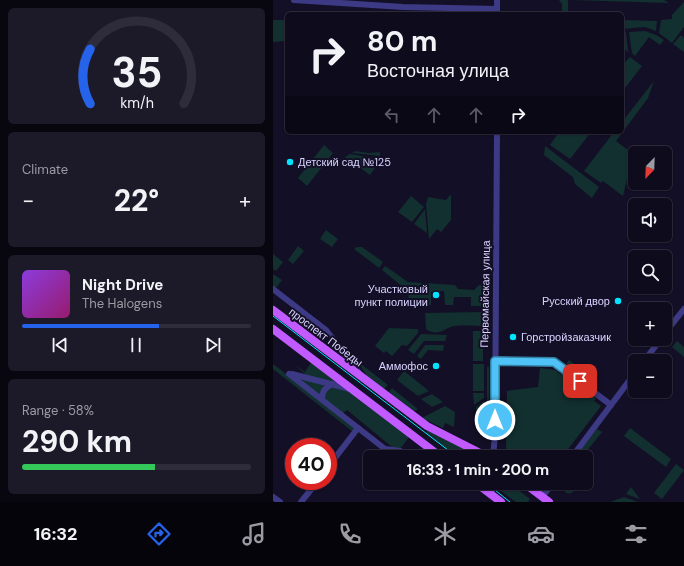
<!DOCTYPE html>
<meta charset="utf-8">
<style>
body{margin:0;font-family:"DM Sans",sans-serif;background:#1c1929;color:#f1f3f6;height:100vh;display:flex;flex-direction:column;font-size:15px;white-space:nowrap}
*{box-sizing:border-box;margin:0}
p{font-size:13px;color:#9b9ba3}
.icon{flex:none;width:22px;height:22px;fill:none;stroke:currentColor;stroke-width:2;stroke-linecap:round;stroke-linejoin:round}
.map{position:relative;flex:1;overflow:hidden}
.sheet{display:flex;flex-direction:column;gap:8px;padding:8px;background:#08060f;width:273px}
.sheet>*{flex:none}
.guide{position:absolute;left:12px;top:12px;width:339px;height:122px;border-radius:6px;box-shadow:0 1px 3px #0004,0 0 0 1px #2e2b3b;background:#0e0b1c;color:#f1f3f6;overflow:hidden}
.needle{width:26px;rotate:203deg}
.buttons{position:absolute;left:355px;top:146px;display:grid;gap:8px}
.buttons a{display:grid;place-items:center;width:44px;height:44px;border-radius:6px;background:#0e0b1c;box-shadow:0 1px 3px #0004,0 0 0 1px #2e2b3b;font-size:20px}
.speed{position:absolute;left:12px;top:438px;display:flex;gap:8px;font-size:20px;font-weight:700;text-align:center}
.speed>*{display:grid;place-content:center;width:52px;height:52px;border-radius:50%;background:#0e0b1c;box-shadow:0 1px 3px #0004,0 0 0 1px #2e2b3b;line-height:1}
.speed .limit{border:6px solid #d22;background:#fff;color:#111}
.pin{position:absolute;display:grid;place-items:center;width:34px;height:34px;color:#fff;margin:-17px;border-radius:8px;box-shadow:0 2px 6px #0006}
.me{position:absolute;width:44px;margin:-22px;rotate:0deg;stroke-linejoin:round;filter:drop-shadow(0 0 3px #0008)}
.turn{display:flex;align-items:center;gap:14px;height:84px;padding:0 16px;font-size:18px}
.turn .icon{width:52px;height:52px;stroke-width:2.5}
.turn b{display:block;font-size:28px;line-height:34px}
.lanes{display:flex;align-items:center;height:38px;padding:0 16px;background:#0003;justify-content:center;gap:20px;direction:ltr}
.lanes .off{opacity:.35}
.big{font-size:30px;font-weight:700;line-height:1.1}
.sheet .tile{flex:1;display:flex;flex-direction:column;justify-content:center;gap:6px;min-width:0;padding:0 14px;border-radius:6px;background:#1c1929}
.sheet .dial{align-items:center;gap:0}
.dial svg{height:104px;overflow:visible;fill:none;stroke:#2e2b3b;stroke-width:7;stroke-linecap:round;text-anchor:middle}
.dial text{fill:#f1f3f6;stroke:none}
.song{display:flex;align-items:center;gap:12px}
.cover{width:48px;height:48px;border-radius:6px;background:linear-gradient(135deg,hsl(270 70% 55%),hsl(320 70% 35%))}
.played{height:4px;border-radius:2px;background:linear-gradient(90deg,#2563eb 60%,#2e2b3b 60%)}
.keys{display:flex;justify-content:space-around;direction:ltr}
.heat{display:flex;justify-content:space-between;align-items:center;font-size:22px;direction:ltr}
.charge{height:6px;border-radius:3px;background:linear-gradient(90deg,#34c759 58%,#2e2b3b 0)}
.trip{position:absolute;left:90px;top:450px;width:230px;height:40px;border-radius:6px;background:#0e0b1c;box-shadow:0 1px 3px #0004,0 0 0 1px #2e2b3b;font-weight:700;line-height:40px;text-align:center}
.tabs{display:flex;height:64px;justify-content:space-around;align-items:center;background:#06040b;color:#9b9ba3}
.tabs .icon{width:28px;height:28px}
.tabs .selected{color:#2563eb}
.tabs b{font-size:18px;color:#f1f3f6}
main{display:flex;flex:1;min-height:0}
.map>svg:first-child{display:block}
.green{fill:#12302f}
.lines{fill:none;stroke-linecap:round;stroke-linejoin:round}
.minor{stroke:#3d3a85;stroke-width:6}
.major{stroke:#c25bff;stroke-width:8}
.tram{stroke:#00e5ff;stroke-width:1}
.route-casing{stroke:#337fa1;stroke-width:10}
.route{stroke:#4fc3f7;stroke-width:7}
.poi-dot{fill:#00e5ff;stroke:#130f26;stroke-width:1.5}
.labels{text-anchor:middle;stroke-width:4;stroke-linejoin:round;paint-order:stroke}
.poi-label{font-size:11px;fill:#d9d4ff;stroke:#130f26;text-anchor:end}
.street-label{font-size:11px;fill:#d9d4ff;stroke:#130f26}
</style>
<main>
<section class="sheet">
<div class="tile dial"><svg viewBox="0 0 100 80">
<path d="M14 69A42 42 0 1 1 86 69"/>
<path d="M14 69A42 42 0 0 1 14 27" stroke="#2563eb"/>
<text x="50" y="56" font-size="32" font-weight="700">35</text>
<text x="50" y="72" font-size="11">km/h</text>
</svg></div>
<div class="tile"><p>Climate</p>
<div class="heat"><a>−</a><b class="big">22°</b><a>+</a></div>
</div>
<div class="tile">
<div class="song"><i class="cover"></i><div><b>Night Drive</b><p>The Halogens</p></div></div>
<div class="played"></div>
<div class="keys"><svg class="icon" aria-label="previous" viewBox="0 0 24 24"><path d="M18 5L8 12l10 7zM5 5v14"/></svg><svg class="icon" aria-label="pause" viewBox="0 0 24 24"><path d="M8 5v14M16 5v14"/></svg><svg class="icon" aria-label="next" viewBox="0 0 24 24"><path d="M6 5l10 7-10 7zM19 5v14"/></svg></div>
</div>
<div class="tile"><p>Range · 58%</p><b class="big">290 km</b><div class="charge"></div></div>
</section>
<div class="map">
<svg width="411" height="502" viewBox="0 0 411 502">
<rect width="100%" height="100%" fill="#130f26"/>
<g class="green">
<polygon points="286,0 295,0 295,14 289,14 289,4"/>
<polygon points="297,0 391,0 396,3"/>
<polygon points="411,2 411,27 399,43 386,33 388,20 399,19 399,15"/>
<polygon points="0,20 11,20 12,41 0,42"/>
<polygon points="349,20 384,21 383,31 372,27 349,29"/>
<polygon points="372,31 383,35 391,40 387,45 376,37 362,56 359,53 356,32"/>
<polygon points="349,32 353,32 355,53 349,46"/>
<polygon points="408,35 411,38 411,52 400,44"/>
<polygon points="357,57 369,66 349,92 349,65"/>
<polygon points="381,81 375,98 343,141 360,154 350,196 330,181 328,183 311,171 341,132 349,132 349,122"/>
<polygon points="286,132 318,132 297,159 277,145"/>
<polygon points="51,145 60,153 34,186 25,178"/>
<polygon points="272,146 326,187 319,198 302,184 300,177 271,155"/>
<polygon points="82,151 96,153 107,152 107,156 79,153"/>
<polygon points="77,154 107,159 107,161 97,175 72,157"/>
<polygon points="178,194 178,220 168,232 164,229 156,239 153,204 155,197 173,200"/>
<polygon points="138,196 151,207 139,222 125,212"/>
<polygon points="152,209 154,233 141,224"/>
<polygon points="53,230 65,239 59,247 47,239"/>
<polygon points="25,246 31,251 20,264 15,260"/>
<polygon points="84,247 89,247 110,262 106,268 81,249"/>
<polygon points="0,254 10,262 3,271 0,269"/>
<polygon points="112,266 135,282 182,285 185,289 201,290 206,285 212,286 212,306 198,306 198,297 181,297 180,305 172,305 171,291 158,292 158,305 136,305 135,291 109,270"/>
<polygon points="0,274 9,280 3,288 0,286"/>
<path d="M211,312V326C202,326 192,325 182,326C172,327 166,338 153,329L152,313Z"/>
<polygon points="116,328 145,329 145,333 134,346 129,345 119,356 113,351 111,353 102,346"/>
<rect x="200" y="331" width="10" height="30"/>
<polygon points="148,334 174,335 172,341 151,341 141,354 135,350"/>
<polygon points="404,341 411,347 411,357 399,347"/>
<polygon points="152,345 171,345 170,351 155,350 148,359 144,356"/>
<polygon points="296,360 317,376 314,381 293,364"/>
<polygon points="39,361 137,436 127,449 124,451 74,410 70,413 24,378 34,376 21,364 32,372"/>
<polygon points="0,364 83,428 80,432 0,369"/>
<polygon points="88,364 115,385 111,389 94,376 88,367"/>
<rect x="200" y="364" width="11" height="27"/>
<rect x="214" y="367" width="2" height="60"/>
<polygon points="267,368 282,370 288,375 290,372 323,398 321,401 328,406 289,457 240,457 233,452 234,391 265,387"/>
<polygon points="131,371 156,391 145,396 124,380"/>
<polygon points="119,388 145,409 141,412 116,392"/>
<polygon points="200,393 211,393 211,398 201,405"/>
<polygon points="159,394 170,402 159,407 148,399"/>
<polygon points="211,401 211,415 207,420 203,417 203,407"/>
<polygon points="172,406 182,412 181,427 172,423 170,428 149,418"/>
<polygon points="357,428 398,459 393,467 351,436"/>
<polygon points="324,429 329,432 309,457 302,457"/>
<polygon points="155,430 211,457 184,457 152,433"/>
<polygon points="403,464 411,470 389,499 381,493"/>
<circle cx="296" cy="488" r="5.5"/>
<polygon points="225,483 236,483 257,499 255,502 243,502 225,489"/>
<polygon points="358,487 367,499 353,494"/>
<polygon points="351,497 365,502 337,502"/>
</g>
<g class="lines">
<g class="minor">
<polyline points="21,0 130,7 224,9"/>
<polyline points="224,14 224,0"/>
<polyline points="0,289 53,330 86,373"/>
<polyline points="392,333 411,309"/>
<polyline points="222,361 281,362 338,405"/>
<polyline points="371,361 388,339"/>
<polyline points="16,374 112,449 127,451"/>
<polyline points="19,374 77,389"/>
<path d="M49,399C49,391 52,388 59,384"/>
<polyline points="220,457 222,435 224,132"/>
<polyline points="299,457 362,373"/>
<polyline points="55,467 85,428"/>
<polyline points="219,483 219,495"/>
<polyline points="0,497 7,502"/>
<polyline points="269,497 280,483"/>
<polyline points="28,502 45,481"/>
</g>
<g class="major">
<polyline points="0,310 154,426 215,457"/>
<polyline points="0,329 168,457"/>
<polyline points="203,483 228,502"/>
<polyline points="251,483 276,502"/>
</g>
<g class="tram">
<polyline points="0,316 184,457"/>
<polyline points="213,483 237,502"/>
</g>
</g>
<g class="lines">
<g class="route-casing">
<polyline id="route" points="222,420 222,361 281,362 307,381"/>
</g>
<use href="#route" class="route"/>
</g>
<g class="poi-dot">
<circle cx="17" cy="162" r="4"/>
<circle cx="163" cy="295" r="4"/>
<circle cx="345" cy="301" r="4"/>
<circle cx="240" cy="337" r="4"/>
<circle cx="163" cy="366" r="4"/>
</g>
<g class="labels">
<g class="poi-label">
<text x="25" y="166" text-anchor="start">Детский сад №125</text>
<text x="155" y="293">Участковый<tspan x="155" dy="13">пункт полиции</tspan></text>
<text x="337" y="305">Русский двор</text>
<text x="248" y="341" text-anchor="start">Горстройзаказчик</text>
<text x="155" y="370">Аммофос</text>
</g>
<g class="street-label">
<text transform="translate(212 294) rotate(-89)" y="4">Первомайская улица</text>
<text transform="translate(53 337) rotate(37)" y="4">проспект Победы</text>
</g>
</g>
</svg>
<div class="buttons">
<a><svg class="needle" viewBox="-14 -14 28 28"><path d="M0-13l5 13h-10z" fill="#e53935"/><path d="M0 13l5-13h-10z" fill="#9b9ba3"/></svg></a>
<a><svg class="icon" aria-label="sound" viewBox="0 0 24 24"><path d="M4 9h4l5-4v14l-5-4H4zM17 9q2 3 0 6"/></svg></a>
<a><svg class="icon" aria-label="search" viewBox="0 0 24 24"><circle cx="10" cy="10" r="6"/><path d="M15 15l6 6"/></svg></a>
<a>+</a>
<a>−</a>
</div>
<div class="speed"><div class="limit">40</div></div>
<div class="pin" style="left:307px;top:381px;background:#d93025"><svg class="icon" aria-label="arrive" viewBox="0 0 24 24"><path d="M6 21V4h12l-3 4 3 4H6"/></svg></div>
<svg class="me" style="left:222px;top:420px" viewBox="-20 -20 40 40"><circle r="17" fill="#4fc3f7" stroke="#fff" stroke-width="3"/><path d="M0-11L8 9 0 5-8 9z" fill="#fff"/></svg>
<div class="trip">16:33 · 1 min · 200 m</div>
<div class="guide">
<div class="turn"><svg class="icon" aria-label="right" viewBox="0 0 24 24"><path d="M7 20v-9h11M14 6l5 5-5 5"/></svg><div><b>80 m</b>Восточная улица</div></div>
<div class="lanes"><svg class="icon off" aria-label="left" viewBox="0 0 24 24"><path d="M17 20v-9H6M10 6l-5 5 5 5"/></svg><svg class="icon off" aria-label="ahead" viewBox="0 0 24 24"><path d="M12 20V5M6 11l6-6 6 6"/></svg><svg class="icon off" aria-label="ahead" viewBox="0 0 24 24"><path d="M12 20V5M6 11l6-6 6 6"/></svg><svg class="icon" aria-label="right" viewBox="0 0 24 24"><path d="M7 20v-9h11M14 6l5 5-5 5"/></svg></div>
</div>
</div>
</main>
<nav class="tabs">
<b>16:32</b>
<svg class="icon selected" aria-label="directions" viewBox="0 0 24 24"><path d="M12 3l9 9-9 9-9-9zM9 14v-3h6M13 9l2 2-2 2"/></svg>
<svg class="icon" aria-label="music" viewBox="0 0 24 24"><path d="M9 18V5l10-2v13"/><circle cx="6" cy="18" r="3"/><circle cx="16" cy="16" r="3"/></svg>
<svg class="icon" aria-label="phone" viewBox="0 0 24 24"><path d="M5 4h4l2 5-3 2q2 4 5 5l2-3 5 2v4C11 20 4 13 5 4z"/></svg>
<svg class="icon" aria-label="climate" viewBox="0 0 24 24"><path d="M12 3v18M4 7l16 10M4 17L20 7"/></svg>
<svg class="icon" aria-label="car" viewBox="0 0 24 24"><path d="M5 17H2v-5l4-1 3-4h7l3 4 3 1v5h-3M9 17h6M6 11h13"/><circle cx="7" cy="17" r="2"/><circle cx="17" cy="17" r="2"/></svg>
<svg class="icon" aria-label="filters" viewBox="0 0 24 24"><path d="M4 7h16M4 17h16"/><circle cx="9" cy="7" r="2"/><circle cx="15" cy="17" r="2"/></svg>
</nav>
